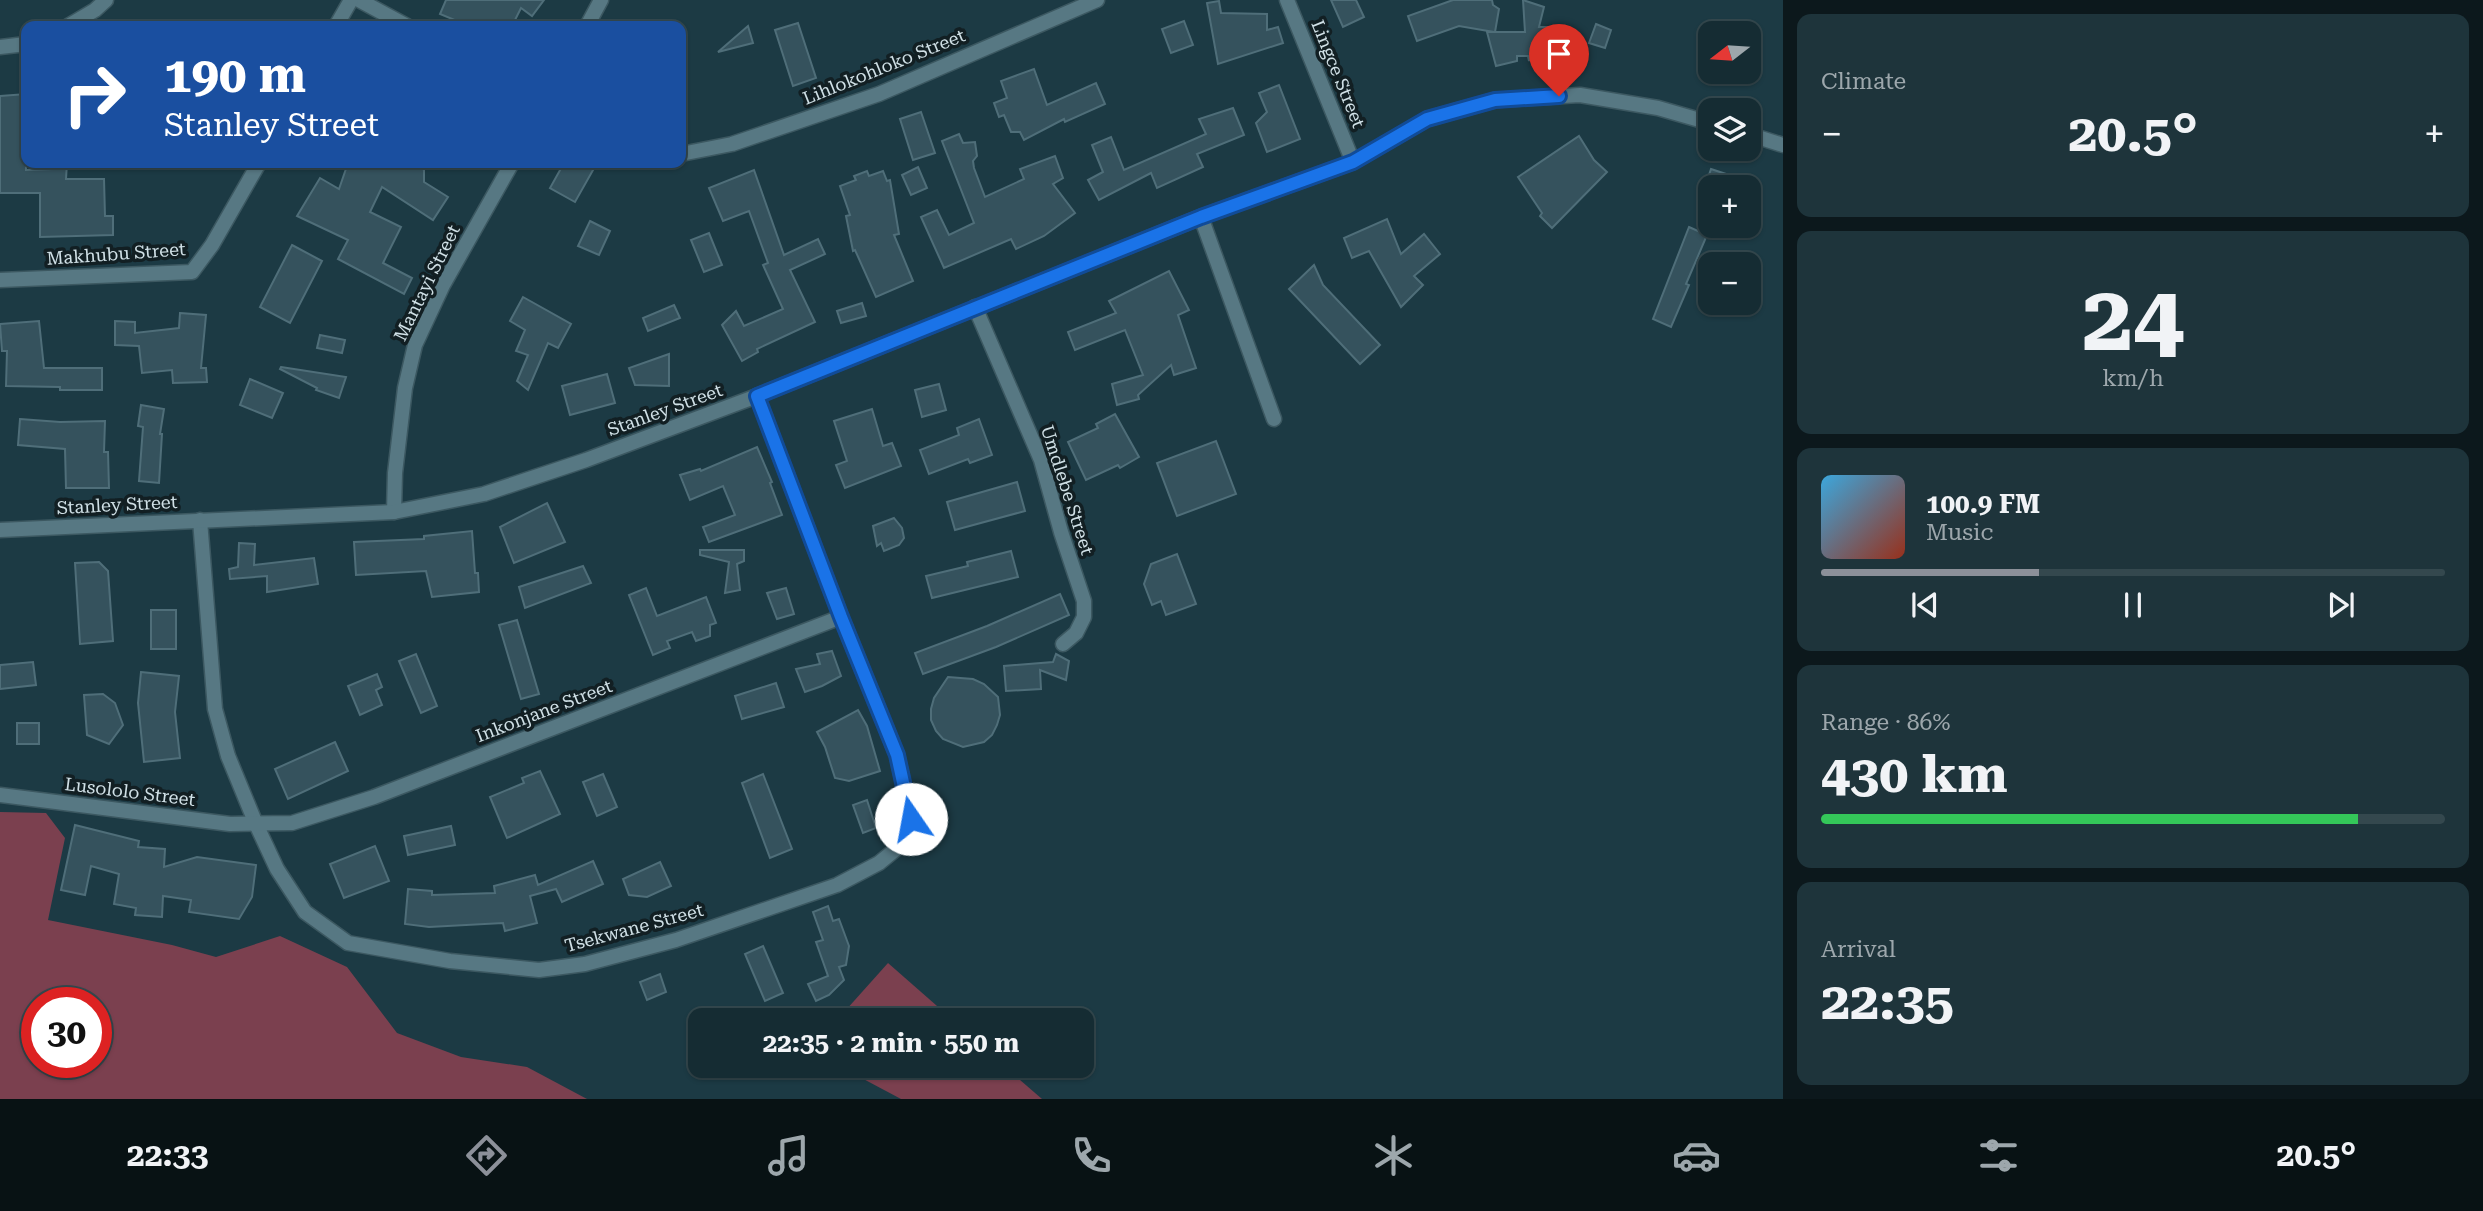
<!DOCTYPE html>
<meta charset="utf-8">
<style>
body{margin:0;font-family:"Roboto Serif",serif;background:#1e343b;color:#f1f3f6;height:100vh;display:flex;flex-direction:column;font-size:26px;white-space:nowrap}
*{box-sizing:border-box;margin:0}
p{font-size:23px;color:#9da7ac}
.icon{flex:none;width:38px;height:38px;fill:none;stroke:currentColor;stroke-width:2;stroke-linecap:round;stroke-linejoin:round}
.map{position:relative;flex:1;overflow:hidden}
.drawer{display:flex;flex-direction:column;gap:14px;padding:14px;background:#0c181c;width:700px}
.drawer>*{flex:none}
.banner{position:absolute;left:21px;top:21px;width:665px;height:147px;border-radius:14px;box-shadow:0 2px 5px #0004,0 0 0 2px #34484e;background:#1a4fa0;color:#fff;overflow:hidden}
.needle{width:46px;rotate:253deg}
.tools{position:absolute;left:1698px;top:21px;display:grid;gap:14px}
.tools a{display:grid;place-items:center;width:63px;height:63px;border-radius:14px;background:#152c33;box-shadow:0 2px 5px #0004,0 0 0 2px #34484e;font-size:35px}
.speed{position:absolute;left:21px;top:987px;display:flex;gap:14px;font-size:35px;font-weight:700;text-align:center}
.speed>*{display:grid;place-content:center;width:91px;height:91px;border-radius:50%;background:#152c33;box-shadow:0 2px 5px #0004,0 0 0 2px #34484e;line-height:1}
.speed .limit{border:10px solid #d22;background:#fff;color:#111}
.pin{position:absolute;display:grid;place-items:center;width:60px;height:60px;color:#fff;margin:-72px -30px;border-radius:50% 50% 50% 0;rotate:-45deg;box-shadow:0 0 7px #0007}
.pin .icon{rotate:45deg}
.me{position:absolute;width:77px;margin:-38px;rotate:348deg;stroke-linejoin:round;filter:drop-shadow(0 0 5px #0008)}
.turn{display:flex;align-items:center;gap:24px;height:147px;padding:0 28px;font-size:32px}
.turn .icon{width:91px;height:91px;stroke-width:2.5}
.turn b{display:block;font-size:49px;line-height:60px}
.big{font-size:52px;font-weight:700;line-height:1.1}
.drawer .tile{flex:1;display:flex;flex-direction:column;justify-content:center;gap:10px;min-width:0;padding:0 24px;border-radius:14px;background:#1e343b}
.drawer .dial{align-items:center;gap:0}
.dial b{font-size:91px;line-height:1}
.song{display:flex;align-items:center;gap:21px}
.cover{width:84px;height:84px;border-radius:10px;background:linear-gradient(135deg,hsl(200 70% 55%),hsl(10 70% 35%))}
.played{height:7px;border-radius:4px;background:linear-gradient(90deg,#8c9099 35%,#34484e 35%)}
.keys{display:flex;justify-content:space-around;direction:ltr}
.heat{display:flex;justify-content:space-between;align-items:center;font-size:38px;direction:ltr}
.charge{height:10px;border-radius:5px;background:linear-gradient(90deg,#34c759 86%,#34484e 0)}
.trip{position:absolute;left:688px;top:1008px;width:406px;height:70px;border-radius:14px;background:#152c33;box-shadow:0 2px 5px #0004,0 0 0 2px #34484e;font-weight:700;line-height:70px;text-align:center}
.menu{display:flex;height:112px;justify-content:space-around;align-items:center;background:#081214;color:#9da7ac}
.menu .icon{width:49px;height:49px}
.menu .active{color:#8c9099}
.menu b{font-size:32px;color:#f1f3f6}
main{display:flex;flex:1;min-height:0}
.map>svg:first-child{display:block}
.green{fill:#7b404f;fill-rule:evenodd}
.building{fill:#35525d;stroke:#4f6e79;stroke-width:2}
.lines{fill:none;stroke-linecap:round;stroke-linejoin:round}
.minor-casing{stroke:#3c5861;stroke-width:17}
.minor{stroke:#577883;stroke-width:14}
.route-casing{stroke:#114b97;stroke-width:18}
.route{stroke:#1a73e8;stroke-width:12}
.labels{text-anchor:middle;stroke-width:7;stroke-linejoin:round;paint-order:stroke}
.street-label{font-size:18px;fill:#d0e0e6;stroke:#121f23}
</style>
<main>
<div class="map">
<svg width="1783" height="1099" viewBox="0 0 1783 1099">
<rect width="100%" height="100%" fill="#1c3a44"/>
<g class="green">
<path d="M0,812L46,813L65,838L48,920L172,945L216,957L280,936L347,967L397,1033L461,1057L527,1067L587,1099H0ZM37,1003H96V1062H37Z"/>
<polygon points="888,963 953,1020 837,1020"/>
<polygon points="839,1066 1004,1066 1042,1099 901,1099"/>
</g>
<g class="building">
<polygon points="446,0 544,0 532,16 521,8 512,26 469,26 440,14"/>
<polygon points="1331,0 1356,0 1364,17 1343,27"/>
<polygon points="1453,0 1492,0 1493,5 1499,9 1495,32 1525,32 1523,0 1544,7 1539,27 1550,27 1550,57 1530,56 1529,61 1528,56 1517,56 1517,61 1496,66 1487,32 1494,32 1459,26 1417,41 1408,16"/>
<polygon points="1219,1 1221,13 1267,14 1267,30 1278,27 1283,43 1218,64 1207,3"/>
<polygon points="1184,21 1193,45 1171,53 1162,29"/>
<polygon points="798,23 816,78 793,86 775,30"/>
<polygon points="1596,24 1611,30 1605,48 1589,43"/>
<polygon points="748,26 753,43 718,52"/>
<polygon points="1034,69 1047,105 1096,83 1105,104 1065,122 1064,119 1024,140 1020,132 1011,132 1004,115 999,117 994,103 1007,98 1001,81"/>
<polygon points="1279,85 1300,139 1267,152 1256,123 1267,112 1259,93"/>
<polygon points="26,94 26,170 53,169 53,163 67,163 66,179 104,179 105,216 113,216 113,235 40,237 40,193 0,193 0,96"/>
<polygon points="1233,108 1244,135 1197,154 1203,167 1157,188 1151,173 1099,200 1088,180 1103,172 1092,145 1111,137 1124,170 1206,134 1199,119"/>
<polygon points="921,112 935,153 913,160 900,119"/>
<polygon points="959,134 963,143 975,142 977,156 973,161 974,168 985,197 1024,179 1020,169 1055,156 1063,178 1053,184 1075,213 1044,236 1016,249 1011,239 944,268 921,217 937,210 949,235 974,223 942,141"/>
<polygon points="1579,136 1594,160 1607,172 1552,228 1540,216 1542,213 1518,177"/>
<polygon points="348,163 412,163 424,170 424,182 448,197 433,220 382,187 370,212 401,227 383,263 412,278 404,294 338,259 348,240 297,216 320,178 339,189"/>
<polygon points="564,163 597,163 575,202 550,188"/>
<polygon points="918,167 927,188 911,195 902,175"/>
<polygon points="1711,169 1729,175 1725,187 1705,187"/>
<polygon points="754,170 784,255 818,239 825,254 790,270 815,322 757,349 758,352 742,361 722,325 736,311 744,326 783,309 763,265 768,263 749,211 723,221 709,188"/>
<polygon points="867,171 869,176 883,171 887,181 890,180 899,234 894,235 913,281 876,297 855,250 853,251 846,216 850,215 840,186 856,180 854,176"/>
<polygon points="1387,219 1401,254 1424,234 1440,254 1414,276 1423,285 1401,307 1369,251 1352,258 1344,238"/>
<polygon points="590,221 610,231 599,255 578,246"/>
<polygon points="1689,227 1707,235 1686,284 1689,285 1671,327 1653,319"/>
<polygon points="709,233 722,265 704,272 691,240"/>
<polygon points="292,245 322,261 290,323 260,307"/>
<polygon points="1314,265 1323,285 1380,345 1360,364 1289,289"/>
<polygon points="1169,271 1189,310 1178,315 1196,368 1174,375 1171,365 1138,395 1139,399 1117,405 1112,384 1143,375 1125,330 1075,350 1068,332 1116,313 1109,301"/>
<polygon points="523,297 571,324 558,348 548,343 528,390 517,381 528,355 516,351 525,330 510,321"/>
<polygon points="862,303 866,316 841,323 837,311"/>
<polygon points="674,305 680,318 648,331 643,318"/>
<polygon points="180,313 206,315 201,368 206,368 207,382 173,383 172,370 142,373 139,346 115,345 115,321 135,322 135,333 179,328"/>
<polygon points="39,321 44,368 102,368 102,390 60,390 60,387 6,386 7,351 2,351 0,324"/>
<polygon points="320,335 345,340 342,353 317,348"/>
<polygon points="669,354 669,386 635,385 629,368"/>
<polygon points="281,367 346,377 339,398 316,390 317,388 280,369"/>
<polygon points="607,374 615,403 570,415 562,386"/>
<polygon points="250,379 283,393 272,418 240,405"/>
<polygon points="939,384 946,410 922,417 915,390"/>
<polygon points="141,405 164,409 160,434 162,434 159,483 139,481 143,427 138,426"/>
<polygon points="872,409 883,446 892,443 901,466 845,488 836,465 847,461 834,421"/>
<polygon points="1115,414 1139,457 1120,468 1118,465 1086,480 1068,442 1098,428 1096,424"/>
<polygon points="20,419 60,422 105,421 104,452 108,452 109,488 66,488 65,449 18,445"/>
<polygon points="979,419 992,455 970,463 968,459 929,474 920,450 959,435 957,428"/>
<polygon points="1216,441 1236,494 1177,516 1157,463"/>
<polygon points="757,447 772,482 770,483 782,515 709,542 703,527 735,515 723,486 690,500 680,475 700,469 701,471"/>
<polygon points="1017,482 1025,511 955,530 947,502"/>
<polygon points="547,503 565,542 514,563 500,527"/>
<polygon points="894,518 902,528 904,538 899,545 884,551 881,543 877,546 873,526"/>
<polygon points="472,531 475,573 478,573 479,592 432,597 426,571 356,575 354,542 424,539 424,536"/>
<polygon points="239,543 255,544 254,565 314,558 318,584 267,592 267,576 230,579 229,569 238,567"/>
<polygon points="700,550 744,550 744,561 737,564 740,590 725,593 729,562 700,555"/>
<polygon points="1011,551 1018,577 932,598 926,576 968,566 967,562"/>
<polygon points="1177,554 1196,604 1166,615 1161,601 1152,605 1144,584 1151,564"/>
<polygon points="99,562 108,571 113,641 80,644 75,563"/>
<polygon points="583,566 591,583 525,608 519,587"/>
<polygon points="646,588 657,616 706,597 716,623 710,625 710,636 696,641 692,632 667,641 670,648 653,655 629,595"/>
<polygon points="786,588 794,614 777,619 767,593"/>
<polygon points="1060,594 1069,615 996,647 923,674 915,653 987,626"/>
<rect x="151" y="610" width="25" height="39"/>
<polygon points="517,620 539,694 521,699 499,625"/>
<polygon points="832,651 841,676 822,686 805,692 796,669 820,664 817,654"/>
<polygon points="416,654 437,706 421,713 399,661"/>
<polygon points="1056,654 1069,661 1066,680 1040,670 1041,689 1006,691 1004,666 1053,662"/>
<polygon points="33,662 36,685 0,689 0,665"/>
<polygon points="141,672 179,676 175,712 180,758 144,762 138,703"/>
<polygon points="377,674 382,687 376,690 382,705 360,715 348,686"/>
<polygon points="948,677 973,679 984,684 998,697 1000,715 997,725 992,735 984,742 963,747 943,739 936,731 931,720 931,709 934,698"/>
<polygon points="776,683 784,707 742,719 735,696"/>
<polygon points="103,694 115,703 123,725 109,744 87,735 84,695"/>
<polygon points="858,710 867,726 880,771 849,781 835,778 825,747 817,732"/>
<rect x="17" y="723" width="22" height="21"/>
<polygon points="335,742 348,771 288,799 275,769"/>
<polygon points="540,771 560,814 507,838 490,797 524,783 522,778"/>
<polygon points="603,774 617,807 597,816 583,782"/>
<polygon points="763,774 792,849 770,858 742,783"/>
<polygon points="867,800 876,828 863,833 853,805"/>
<polygon points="75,825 139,841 138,847 165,849 164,867 197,857 256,865 252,897 239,919 189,912 191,900 163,896 162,917 135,915 136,908 114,904 119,874 91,866 85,895 61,890"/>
<polygon points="451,826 455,845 408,855 404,836"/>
<polygon points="375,846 389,881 344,898 330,864"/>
<polygon points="593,861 603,884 562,902 556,889 530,896 537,923 505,931 503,923 429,927 405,924 408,889 432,891 432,895 495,893 494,886 535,875 538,885"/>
<polygon points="660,862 671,886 647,897 629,895 623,879"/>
<polygon points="828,906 833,921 839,919 849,946 846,965 839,967 844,980 829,995 816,1001 808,984 828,976 816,942 823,940 813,912"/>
<polygon points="763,946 783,993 765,1001 745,954"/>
<polygon points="660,974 666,992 647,1000 640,982"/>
</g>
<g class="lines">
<g class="minor-casing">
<g id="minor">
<polyline points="359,0 407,26"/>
<polyline points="1287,0 1353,162"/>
<polyline points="68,26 95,10 106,0"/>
<polyline points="336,26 351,0"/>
<polyline points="587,26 601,0"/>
<polyline points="0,47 26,44"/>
<polyline points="1748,134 1783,145"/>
<polyline points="681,154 732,144 879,94 1097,0"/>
<polyline points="1201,217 1274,419"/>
<polyline points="0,280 192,272 212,245 259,163"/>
<polyline points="975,307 1041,460 1061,532 1084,601 1084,617 1076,633 1063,644"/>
<polyline points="394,512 395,473 405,388 415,345 443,285 512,163"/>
<polyline points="200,520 215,709 228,756 256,824 277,869 305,912 348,943 450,961 539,970 585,964 676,940 837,885 879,863 901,845 911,819 897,755 841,617 757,396"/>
<polyline points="0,530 394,512 484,494 586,460 757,396 1201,217 1353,162 1427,119 1495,100 1580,95 1658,108 1710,123"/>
<polyline points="0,795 230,824 292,823 374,797 841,617"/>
</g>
</g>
<use href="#minor" class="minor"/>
</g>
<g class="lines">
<g class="route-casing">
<polyline id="route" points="911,819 897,755 841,617 757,396 1201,217 1353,162 1427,119 1495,100 1559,96"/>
</g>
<use href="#route" class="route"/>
</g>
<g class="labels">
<g class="street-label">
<text transform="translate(884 67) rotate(-22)" y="6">Lihlokohloko Street</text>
<text transform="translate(1338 74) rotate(68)" y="6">Lingce Street</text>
<text transform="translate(116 254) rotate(-4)" y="6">Makhubu Street</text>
<text transform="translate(427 283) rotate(-64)" y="6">Mantayi Street</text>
<text transform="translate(665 410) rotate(-20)" y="6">Stanley Street</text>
<text transform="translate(1067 490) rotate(72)" y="6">Umdlebe Street</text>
<text transform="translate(117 505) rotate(-3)" y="6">Stanley Street</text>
<text transform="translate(544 711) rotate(-21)" y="6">Inkonjane Street</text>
<text transform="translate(130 792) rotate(7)" y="6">Lusololo Street</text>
<text transform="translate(634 928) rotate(-15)" y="6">Tsekwane Street</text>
</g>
</g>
</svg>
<div class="tools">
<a><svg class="needle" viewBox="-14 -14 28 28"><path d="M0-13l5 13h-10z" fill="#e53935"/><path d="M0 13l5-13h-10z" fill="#9da7ac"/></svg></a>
<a><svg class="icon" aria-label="layers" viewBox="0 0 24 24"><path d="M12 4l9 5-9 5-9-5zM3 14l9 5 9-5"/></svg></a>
<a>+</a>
<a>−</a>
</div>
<div class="speed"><div class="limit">30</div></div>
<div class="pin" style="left:1559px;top:96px;background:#d93025"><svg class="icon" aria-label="arrive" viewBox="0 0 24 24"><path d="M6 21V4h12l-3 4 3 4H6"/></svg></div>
<svg class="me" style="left:911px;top:819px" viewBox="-20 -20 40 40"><circle r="19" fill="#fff"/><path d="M0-13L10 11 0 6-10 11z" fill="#1a73e8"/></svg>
<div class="trip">22:35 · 2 min · 550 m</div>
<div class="banner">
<div class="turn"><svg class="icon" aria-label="right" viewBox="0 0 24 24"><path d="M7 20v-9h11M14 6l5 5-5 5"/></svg><div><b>190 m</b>Stanley Street</div></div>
</div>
</div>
<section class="drawer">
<div class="tile"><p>Climate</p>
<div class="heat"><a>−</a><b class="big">20.5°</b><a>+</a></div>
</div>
<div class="tile dial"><b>24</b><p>km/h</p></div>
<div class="tile">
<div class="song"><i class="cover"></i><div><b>100.9 FM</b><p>Music</p></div></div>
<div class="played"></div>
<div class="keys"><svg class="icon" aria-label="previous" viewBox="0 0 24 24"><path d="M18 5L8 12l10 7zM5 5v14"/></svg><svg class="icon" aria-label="pause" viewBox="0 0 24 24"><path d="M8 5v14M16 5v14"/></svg><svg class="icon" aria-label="next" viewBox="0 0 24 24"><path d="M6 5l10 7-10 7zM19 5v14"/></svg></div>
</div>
<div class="tile"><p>Range · 86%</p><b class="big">430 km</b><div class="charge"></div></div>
<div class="tile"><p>Arrival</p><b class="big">22:35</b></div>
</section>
</main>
<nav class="menu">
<b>22:33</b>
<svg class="icon active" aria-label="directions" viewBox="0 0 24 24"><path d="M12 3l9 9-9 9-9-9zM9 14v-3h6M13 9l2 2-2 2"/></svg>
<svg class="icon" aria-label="music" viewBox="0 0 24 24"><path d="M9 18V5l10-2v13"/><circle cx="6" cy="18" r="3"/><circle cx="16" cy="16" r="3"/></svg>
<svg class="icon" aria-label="phone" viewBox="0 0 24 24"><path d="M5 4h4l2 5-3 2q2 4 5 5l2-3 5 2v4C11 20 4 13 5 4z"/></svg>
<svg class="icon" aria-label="climate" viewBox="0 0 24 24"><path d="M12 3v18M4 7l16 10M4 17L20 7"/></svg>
<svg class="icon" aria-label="car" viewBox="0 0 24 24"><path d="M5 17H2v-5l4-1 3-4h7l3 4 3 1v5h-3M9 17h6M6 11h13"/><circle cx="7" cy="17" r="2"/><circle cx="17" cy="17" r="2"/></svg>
<svg class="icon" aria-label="filters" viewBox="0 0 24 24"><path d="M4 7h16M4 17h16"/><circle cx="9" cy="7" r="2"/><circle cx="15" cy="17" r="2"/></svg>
<b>20.5°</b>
</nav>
